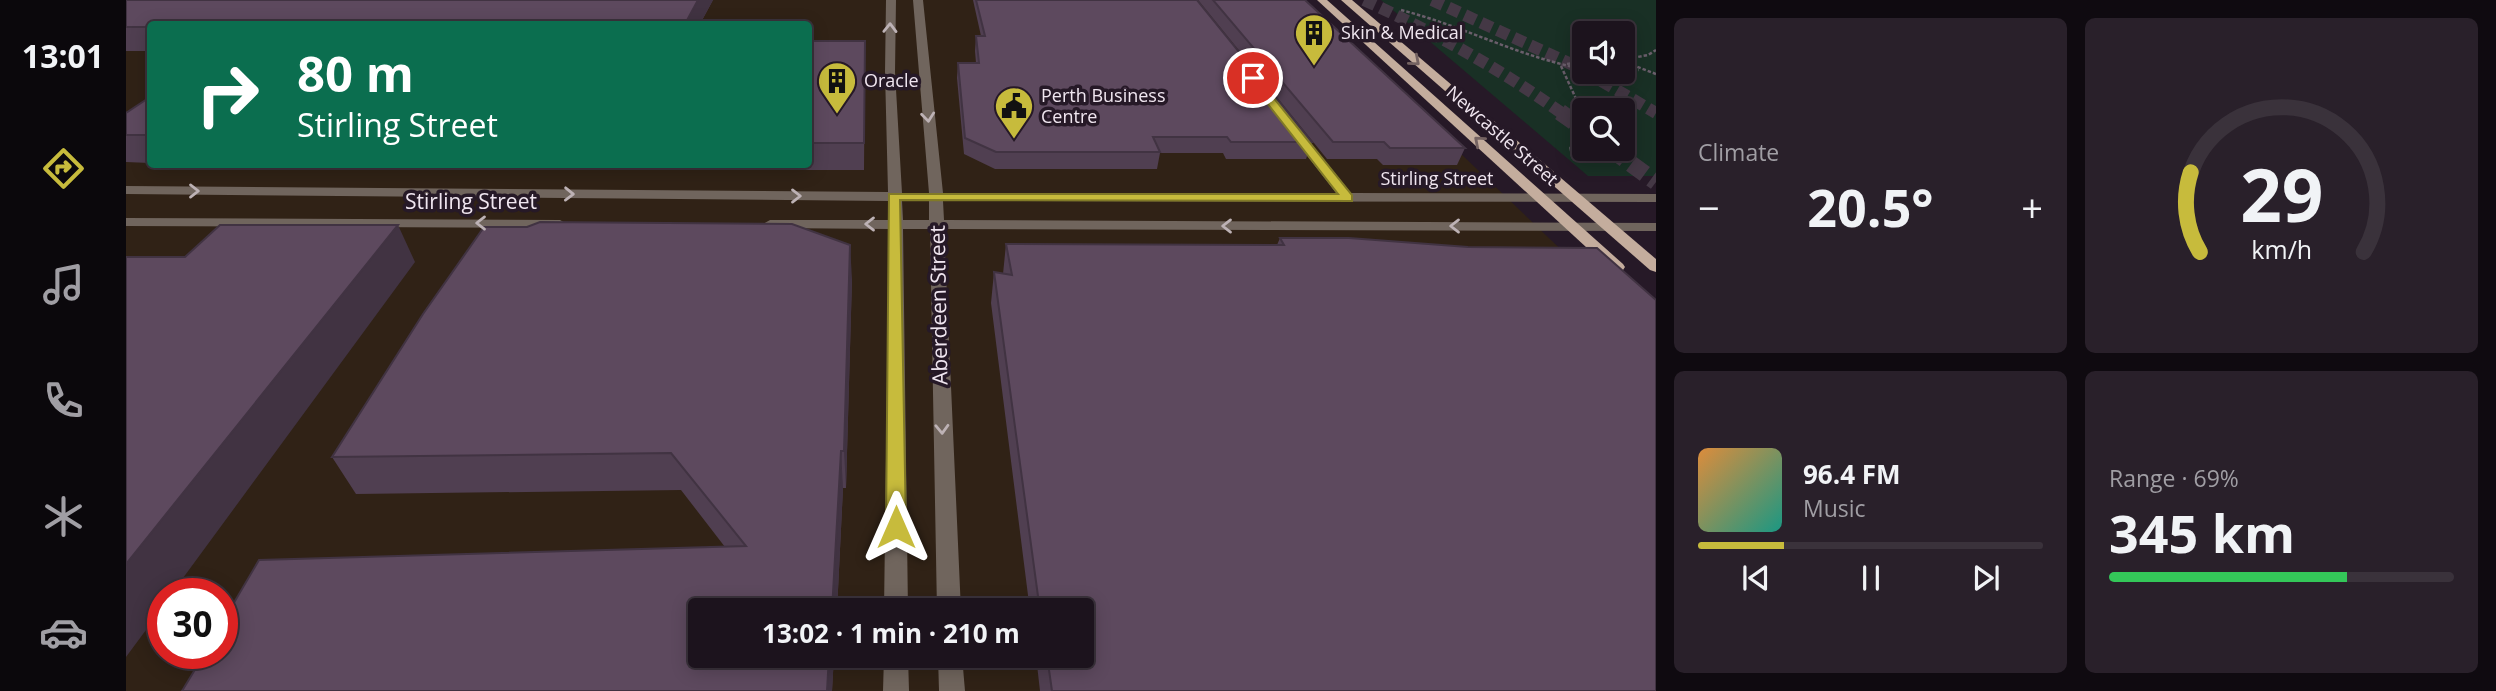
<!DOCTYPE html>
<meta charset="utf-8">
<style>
body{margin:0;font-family:"Open Sans",sans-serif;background:#29202a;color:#f1f3f6;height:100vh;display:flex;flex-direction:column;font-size:26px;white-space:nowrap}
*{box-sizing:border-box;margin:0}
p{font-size:23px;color:#a09ea4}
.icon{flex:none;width:38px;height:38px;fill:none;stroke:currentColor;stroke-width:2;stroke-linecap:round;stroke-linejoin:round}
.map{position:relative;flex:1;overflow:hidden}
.drawer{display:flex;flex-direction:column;gap:18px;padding:18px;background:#0f0a10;width:840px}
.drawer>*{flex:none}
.banner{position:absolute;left:21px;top:21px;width:665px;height:147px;border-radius:7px;box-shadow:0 4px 18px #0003,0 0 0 2px #3a323b;background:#0b6e4f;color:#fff;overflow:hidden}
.fabs{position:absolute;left:1446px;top:21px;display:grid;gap:14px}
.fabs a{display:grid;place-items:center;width:63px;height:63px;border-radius:7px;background:#1c131d;box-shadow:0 4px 18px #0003,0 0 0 2px #3a323b;font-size:35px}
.speed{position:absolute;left:21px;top:578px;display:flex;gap:14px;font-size:35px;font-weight:700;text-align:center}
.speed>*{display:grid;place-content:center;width:91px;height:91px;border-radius:50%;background:#1c131d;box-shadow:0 4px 18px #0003,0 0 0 2px #3a323b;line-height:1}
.speed .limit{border:10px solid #d22;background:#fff;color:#111}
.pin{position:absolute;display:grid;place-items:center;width:60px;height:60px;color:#fff;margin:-30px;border:4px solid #fff;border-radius:50%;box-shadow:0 2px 7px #0007}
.me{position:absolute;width:77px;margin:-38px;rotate:0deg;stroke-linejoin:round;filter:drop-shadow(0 0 5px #0008)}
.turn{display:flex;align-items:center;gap:24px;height:147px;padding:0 35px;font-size:32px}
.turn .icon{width:91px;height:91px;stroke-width:2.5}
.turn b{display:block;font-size:49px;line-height:60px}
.big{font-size:52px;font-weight:700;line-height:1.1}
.drawer .tile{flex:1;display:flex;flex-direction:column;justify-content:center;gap:10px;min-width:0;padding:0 24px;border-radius:10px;background:#29202a}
.drawer .dial{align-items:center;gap:0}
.dial svg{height:182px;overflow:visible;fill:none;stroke:#3a323b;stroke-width:7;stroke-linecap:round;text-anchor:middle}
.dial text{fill:#f1f3f6;stroke:none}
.song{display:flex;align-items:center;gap:21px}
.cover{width:84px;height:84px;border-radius:10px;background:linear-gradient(135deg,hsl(30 70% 55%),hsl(170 70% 35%))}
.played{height:7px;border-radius:4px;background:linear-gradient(90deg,#c7bb3c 25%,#3a323b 25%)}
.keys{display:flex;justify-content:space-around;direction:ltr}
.heat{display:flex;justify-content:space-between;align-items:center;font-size:38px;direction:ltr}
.charge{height:10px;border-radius:5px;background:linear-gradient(90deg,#34c759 69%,#3a323b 0)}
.drawer .tiles{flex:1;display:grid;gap:18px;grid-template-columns:repeat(2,1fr)}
.trip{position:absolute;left:562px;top:598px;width:406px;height:70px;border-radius:7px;background:#1c131d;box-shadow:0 4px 18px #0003,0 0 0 2px #3a323b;font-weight:700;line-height:70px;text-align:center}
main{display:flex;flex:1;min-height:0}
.tabs{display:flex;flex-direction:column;width:126px;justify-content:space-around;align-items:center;background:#0b080c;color:#a09ea4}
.tabs .icon{width:49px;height:49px}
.tabs .active{color:#c7bb3c}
.tabs b{font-size:32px;color:#f1f3f6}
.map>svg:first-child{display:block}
.commercial{fill:#302216;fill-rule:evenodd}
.green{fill:#193025;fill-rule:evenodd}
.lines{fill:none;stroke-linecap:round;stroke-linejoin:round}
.highway-tunnel-far1{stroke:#443845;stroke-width:12;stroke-dasharray:12 6;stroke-linecap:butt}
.highway-tunnel{stroke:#443845;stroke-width:17;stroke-dasharray:17 8;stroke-linecap:butt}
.path-far1{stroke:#6a5e6b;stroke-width:2.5;stroke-dasharray:3.5 2;stroke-linecap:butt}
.path{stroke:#6a5e6b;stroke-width:3.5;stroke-dasharray:4.5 2.5;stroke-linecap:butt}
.minor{fill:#70655d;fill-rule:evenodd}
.major{fill:#c4ad9d;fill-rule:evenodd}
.wall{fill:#503f51}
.shaded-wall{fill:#413342}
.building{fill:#5d495e;stroke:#413342;stroke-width:2}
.oneway{stroke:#bdb2b5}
.oneway2{stroke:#756362}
.route{fill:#c7bb3c;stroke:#817a27;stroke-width:2}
.labels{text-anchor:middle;stroke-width:7;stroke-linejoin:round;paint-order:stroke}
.far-poi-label{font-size:18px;fill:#f0e6f0;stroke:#261927;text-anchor:start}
.far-street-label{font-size:18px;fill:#f0e6f0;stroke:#261927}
.street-label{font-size:21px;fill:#f0e6f0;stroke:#261927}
</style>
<main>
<nav class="tabs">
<b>13:01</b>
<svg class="icon active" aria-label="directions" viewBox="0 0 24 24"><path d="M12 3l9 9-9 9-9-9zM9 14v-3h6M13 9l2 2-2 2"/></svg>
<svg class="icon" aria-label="music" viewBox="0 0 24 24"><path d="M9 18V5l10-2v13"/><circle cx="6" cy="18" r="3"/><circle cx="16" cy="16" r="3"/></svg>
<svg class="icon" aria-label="phone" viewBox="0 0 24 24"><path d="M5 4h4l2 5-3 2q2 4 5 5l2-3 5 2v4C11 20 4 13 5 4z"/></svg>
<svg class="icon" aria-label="climate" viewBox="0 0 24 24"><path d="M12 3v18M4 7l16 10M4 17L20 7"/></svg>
<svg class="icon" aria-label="car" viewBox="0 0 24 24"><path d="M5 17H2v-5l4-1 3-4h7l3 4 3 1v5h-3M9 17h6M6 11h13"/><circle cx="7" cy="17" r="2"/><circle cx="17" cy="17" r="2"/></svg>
</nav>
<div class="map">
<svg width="1530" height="691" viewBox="0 0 1530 691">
<rect width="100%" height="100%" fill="#261927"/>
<path class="commercial" d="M0,0H1174L1471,284L1530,691H0ZM24,24H682V164H24ZM37,593H96V653H37ZM574,611H956V656H574Z"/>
<path class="green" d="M1255,0H1530V176H1462ZM1458,33H1496V72H1458ZM1458,110H1496V149H1458Z"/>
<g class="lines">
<g class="highway-tunnel-far1">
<path d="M1238,0C1309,33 1373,68 1437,114"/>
<polyline points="1306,0 1458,70"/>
<polyline points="1460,72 1530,113"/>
</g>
<g class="highway-tunnel">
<polyline points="1434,112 1458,129"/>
<polyline points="1485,149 1530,182"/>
</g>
<g class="path-far1">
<path d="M1275,10C1337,26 1396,58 1458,69"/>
<polyline points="1496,60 1522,55 1530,50"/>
<polyline points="1496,61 1530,74"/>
<polyline points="1441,64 1458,62"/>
<polyline points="1435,66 1457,114"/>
<polyline points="1496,71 1513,70"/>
<polyline points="1477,72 1485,72"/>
</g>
<g class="path">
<polyline points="1456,112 1458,116"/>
<polyline points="1447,158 1445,148 1458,128"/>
</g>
<g class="minor">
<path d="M760,0H770L769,72L776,193H803L787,0H797L817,193H1210L1163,132L1169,128L1173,129L1225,193L1530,194V202L817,201L818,220L1530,223V231L818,229L835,611H811L804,229H777L782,611H758L763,229L644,228L637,224L644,220H763L762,201L0,194V186L762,192L759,72ZM776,201H803V220H777Z"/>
<polygon points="0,218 434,220 441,224 434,228 0,226"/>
<polygon points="758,656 782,656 783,691 757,691"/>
<polygon points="812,656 836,656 839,691 813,691"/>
</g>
<g class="major">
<polygon points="1191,0 1201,0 1497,264 1499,267 1497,270 1485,270"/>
<polygon points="1215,0 1226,0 1530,259 1530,272 1524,270"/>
</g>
</g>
<g class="wall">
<polygon points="0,0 587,0 574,24 24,24 24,51 0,51"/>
<polygon points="847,0 1071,0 1186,142 1180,159 1100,159 1097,153 1034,153 1031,169 869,169 838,154 831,78 832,63 850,63 849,51 850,36 855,36"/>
<polygon points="1072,0 1179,0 1339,148 1331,165 1257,165 1251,159 1201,159"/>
<polygon points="682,41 739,41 738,170 582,170 582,164 682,164"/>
<polygon points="24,97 24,163 0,162 0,113"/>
<polygon points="401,227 726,279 720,488 717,488 711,611 574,611 708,656 706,691 56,691 599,547 555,490 230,494 206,457"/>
<polygon points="1154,238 1530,691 914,691 910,656 956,656 956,611 904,611 865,303 868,272 877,274 880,244 1151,245"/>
</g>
<g class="shaded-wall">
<polygon points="572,0 587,0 574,24 559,24"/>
<polygon points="272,225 289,262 46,593 37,593 37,607 0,657 0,564"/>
<polygon points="724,245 726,279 720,488 718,451"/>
<polygon points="715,451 717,488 711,611 706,611"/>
<polygon points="703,656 708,656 706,691 701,691"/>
</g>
<g class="building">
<polygon points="0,0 572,0 559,24 24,24 24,27 0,27"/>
<polygon points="850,0 1071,0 1186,142 1105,142 1101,137 1027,137 1034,152 870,152 839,138 832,63 853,63 850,36 859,36"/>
<polygon points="1087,0 1179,0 1339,148 1264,148 1258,142 1207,142"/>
<polygon points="682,41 739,41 738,143 682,143"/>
<polygon points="24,97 24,135 0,135 0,113"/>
<polygon points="414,222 666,224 724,245 718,451 715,451 706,611 574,611 574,656 703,656 701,691 56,691 79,653 96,653 96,623 133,560 620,546 545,453 206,457 297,314 358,227 401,227"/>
<polygon points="94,225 272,225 0,564 0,257 59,257"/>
<polygon points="1154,238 1223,238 1342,247 1471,248 1530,300 1530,691 926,691 921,656 956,656 956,611 914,611 868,272 886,275 880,244 1158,245"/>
</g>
<defs><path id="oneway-chevron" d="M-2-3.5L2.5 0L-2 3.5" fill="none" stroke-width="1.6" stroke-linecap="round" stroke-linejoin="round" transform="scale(1.75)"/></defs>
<g class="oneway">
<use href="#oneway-chevron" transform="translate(764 28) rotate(-89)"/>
<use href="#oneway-chevron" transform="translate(802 117) rotate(84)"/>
<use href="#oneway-chevron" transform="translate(68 191)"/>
<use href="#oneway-chevron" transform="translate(443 194) rotate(1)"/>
<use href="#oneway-chevron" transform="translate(670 196)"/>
<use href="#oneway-chevron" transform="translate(355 223) rotate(-180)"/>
<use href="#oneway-chevron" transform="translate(744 224) rotate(-180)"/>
<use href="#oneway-chevron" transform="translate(1101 226) rotate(-180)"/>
<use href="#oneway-chevron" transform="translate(1329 226) rotate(-180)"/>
<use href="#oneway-chevron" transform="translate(816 429) rotate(88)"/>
</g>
<g class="oneway2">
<use href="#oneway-chevron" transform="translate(1289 61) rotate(41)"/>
<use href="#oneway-chevron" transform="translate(1353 141) rotate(-139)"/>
</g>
<polygon class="route" points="1123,76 1130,76 1226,195 1226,201 774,200 780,527 777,533 763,533 760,527 763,194 1212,194 1123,80"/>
<defs>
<g id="building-pin" transform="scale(2.0125)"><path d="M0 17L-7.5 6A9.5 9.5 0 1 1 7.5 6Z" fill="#c7bb3c" stroke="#261927"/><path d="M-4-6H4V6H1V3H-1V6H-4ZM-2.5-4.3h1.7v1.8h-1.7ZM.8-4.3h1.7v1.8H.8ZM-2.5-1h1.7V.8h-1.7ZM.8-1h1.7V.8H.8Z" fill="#111"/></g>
<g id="civic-pin" transform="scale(2.0125)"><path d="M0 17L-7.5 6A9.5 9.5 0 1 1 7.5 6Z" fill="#c7bb3c" stroke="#261927"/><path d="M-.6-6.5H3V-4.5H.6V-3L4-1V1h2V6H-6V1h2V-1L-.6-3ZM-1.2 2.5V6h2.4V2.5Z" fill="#111"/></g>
</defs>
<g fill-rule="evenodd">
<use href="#building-pin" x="1188" y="33"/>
<use href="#building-pin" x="711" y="81"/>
<use href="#civic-pin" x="888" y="106"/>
</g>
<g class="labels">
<g class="far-poi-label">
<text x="1215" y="39">Skin &amp; Medical</text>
<text x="738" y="87">Oracle</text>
<text x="915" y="102">Perth Business<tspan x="915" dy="21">Centre</tspan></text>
</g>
<g class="far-street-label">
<text transform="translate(1376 136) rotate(41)" y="6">Newcastle Street</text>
<text x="1311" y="185">Stirling Street</text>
</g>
<g class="street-label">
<text x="345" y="209">Stirling Street</text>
<text transform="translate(813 305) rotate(-91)" y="7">Aberdeen Street</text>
</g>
</g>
</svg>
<div class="fabs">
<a><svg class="icon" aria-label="sound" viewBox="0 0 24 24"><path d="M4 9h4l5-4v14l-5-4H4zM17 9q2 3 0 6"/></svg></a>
<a><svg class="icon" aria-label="search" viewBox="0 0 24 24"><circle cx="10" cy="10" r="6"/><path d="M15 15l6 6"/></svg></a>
</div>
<div class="speed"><div class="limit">30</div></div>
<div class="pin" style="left:1127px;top:78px;background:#d93025"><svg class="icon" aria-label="arrive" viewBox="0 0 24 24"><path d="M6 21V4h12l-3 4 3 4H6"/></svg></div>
<svg class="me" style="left:770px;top:527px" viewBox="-20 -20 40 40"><path d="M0-17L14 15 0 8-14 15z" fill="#c7bb3c" stroke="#fff" stroke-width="4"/></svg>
<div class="trip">13:02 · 1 min · 210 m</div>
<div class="banner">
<div class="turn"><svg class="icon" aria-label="right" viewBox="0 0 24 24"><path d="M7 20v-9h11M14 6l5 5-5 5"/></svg><div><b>80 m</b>Stirling Street</div></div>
</div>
</div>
<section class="drawer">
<div class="tiles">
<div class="tile"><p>Climate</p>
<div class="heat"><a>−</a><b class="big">20.5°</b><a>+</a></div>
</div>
<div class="tile dial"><svg viewBox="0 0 100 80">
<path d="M14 69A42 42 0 1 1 86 69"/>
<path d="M14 69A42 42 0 0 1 10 34" stroke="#c7bb3c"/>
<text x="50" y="56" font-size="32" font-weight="700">29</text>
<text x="50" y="72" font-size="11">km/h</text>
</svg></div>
<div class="tile">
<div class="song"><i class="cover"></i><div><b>96.4 FM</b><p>Music</p></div></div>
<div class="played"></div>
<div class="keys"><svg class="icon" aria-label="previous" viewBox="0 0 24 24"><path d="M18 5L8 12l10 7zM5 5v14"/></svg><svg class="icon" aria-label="pause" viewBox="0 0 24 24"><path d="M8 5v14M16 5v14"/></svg><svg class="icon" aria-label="next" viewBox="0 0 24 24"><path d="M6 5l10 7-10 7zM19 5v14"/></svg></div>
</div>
<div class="tile"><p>Range · 69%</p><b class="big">345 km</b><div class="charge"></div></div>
</div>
</section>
</main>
